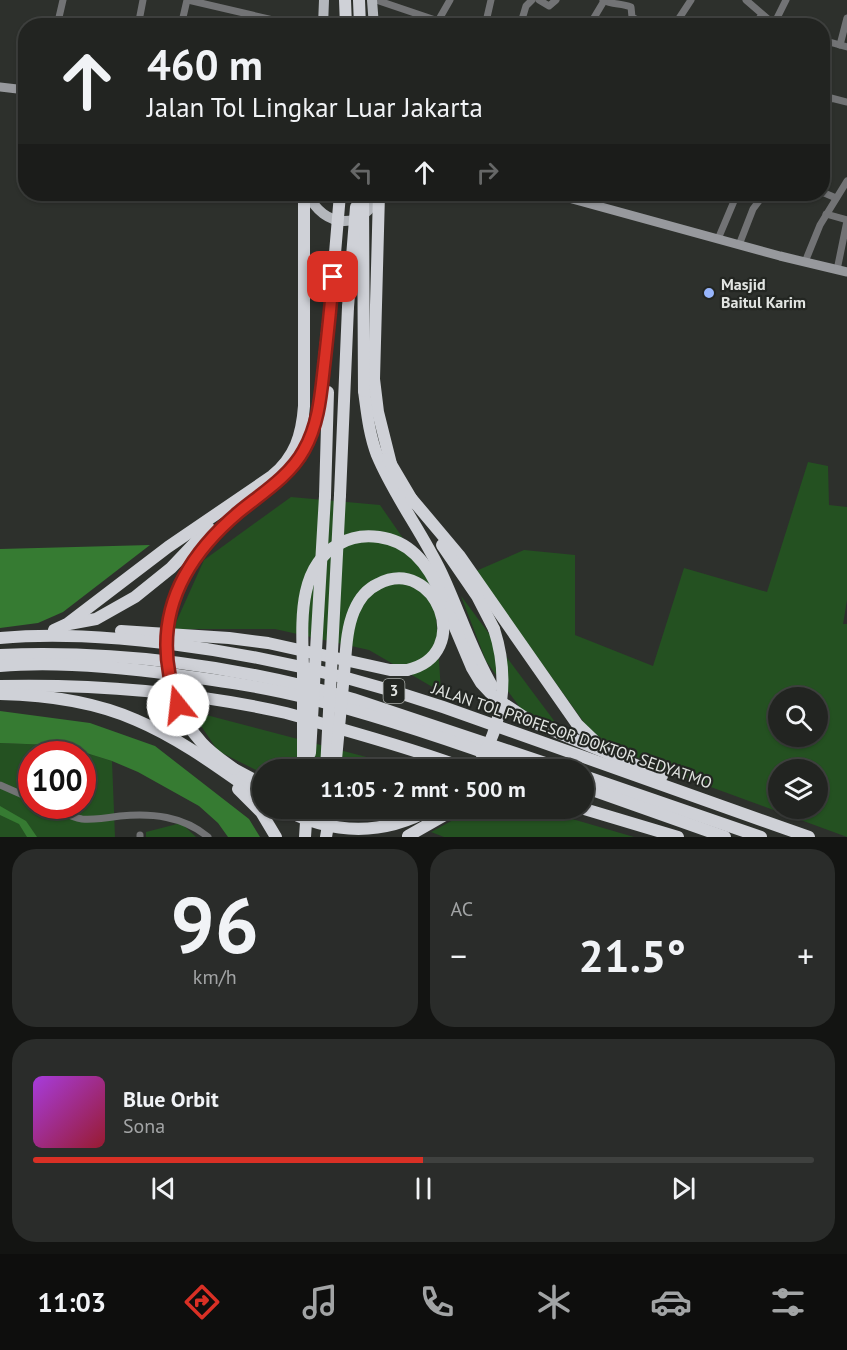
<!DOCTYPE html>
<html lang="id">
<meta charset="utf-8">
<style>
body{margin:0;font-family:"PT Sans",sans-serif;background:#2a2c2a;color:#f1f3f6;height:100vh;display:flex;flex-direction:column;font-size:22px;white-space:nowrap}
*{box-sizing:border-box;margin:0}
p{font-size:20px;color:#a2a4a5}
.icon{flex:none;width:33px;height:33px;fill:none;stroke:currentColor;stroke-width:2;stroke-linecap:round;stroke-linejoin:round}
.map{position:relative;height:837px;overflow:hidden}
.side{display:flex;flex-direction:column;gap:12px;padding:12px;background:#131412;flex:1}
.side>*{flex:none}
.hud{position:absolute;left:18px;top:18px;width:812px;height:183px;border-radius:24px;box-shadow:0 2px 4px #0004,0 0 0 2px #3f413f;background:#222421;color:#f1f3f6;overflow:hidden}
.tools{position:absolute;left:768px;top:687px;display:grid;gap:12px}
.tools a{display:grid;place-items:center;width:60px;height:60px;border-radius:50%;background:#222421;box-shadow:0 2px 4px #0004,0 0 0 2px #3f413f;font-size:30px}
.speed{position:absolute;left:18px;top:741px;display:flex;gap:12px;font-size:30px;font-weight:700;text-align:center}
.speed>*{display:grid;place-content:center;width:78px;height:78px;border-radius:50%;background:#222421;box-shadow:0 2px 4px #0004,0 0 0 2px #3f413f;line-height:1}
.speed .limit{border:9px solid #d22;background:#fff;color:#111}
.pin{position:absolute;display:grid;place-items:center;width:51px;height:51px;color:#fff;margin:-26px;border-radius:12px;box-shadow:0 3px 9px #0006}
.me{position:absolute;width:66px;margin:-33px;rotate:344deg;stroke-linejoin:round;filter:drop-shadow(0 0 4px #0008)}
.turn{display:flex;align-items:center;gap:21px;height:126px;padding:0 30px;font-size:27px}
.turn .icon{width:78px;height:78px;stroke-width:2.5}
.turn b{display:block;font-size:42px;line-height:51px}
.lanes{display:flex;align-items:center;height:57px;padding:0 30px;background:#0003;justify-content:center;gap:30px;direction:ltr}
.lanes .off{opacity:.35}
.big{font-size:45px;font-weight:700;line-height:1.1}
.side .card{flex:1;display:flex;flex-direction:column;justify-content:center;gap:9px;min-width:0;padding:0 21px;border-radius:24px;background:#2a2c2a}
.side .dial{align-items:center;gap:0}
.dial b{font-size:78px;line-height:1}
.song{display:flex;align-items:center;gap:18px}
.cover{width:72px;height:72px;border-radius:9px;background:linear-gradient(135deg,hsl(280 70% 55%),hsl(350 70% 35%))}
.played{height:6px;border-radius:3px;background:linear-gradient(90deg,#d93025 50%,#3f413f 50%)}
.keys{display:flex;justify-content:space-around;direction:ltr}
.heat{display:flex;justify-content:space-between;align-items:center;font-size:33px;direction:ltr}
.side .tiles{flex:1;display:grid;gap:12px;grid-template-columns:1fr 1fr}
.card:last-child{grid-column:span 2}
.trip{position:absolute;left:252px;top:759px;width:342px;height:60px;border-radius:30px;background:#222421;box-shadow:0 2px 4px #0004,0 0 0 2px #3f413f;font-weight:700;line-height:60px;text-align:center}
.tabs{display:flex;height:96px;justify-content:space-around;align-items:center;background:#0e0e0d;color:#a2a4a5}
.tabs .icon{width:42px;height:42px}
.tabs .selected{color:#d93025}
.tabs b{font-size:27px;color:#f1f3f6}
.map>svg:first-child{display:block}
.green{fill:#245121;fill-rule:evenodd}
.water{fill:#367b32}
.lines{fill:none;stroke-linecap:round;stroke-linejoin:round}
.minor{stroke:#727375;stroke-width:7}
.secondary{stroke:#97999d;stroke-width:9}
.primary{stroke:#b4b7bc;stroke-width:10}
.motorway{stroke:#cfd1d7;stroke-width:12}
.motorway-bridge{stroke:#cfd1d7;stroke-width:12}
.route-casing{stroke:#8d1f18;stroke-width:15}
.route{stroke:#d93025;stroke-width:10}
.poi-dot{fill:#98b6fd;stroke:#232622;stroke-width:2}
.labels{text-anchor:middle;stroke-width:4.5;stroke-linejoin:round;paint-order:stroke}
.shield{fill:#232622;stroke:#a9aca8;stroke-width:1.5}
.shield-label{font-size:15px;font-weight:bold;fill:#e2e5e2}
.poi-label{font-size:16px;font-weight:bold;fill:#e2e5e2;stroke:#232622;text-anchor:start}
.street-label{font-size:16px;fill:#e2e5e2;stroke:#232622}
</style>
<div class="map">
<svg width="847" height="837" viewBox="0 0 847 837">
<rect width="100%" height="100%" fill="#2d302c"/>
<g class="green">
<path d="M808,462L828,466L829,505L847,507V600L843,624H847V837L667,771L595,738L476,571L524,550L575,555V635L653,666L684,568L767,592ZM778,698H818V736H778ZM778,770H818V808H778Z"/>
<polygon points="291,497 380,505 434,583 441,692 369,650 275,629 173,629 204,560"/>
<polygon points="461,596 558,726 521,709 486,661"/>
<polygon points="191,711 412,769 262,770 262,773 218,751"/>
<path d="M0,743L52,745L83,752L112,761L115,837H0ZM32,754H82V806H32Z"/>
<polygon points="538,809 634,837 444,837 431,832 455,819 489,809"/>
<polygon points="181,823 196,837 146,837 146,832"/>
</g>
<g class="water">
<polygon points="150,545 63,612 38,623 0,628 0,549"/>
<polygon points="0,711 90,723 155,746 249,819 260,837 228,837 218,823 199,806 138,772 112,761 83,752 52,745 0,743"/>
<polygon points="0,806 26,821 37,837 27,837 19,824 0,815"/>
</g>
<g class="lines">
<g class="minor">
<polyline points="188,0 286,23 323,25"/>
<polyline points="376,0 453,26"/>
<polyline points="539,0 549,6 556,0"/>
<path d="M603,0C612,5 621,3 631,7L632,17L649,26"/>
<polyline points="746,0 776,26"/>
<polyline points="438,21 450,0"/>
<polyline points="774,24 786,0"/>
<polyline points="57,26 63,0"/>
<polyline points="138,26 143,0"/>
<polyline points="181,26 187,0"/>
<polyline points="485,26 491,0"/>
<polyline points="520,26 526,6 532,0"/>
<polyline points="589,26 604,1"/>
<polyline points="674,26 691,0"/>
<polyline points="752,26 762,15"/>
<polyline points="822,40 847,47"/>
<polyline points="840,45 847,18"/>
<polyline points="822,106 826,104 831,98 847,102"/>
<polyline points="822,192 836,198"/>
<polyline points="597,205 601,194"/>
<polyline points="826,214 847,220"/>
<polyline points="718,239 737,194"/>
<polyline points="739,245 753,209 764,194"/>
<polyline points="805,262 820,225 847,181"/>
<polyline points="837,270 847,221"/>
<polyline points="0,785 32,799"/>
<path d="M47,806C58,810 70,817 82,819C95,820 107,818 120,816C152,813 183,816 208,837"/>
<polyline points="140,835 140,837"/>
</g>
<g class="secondary">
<polyline points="0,87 26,90"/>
<polyline points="554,194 780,256 847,272"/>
</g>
<g class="primary">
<polyline points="372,0 374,26"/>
<polyline points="323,26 324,0"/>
<path d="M308,194C323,228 364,232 378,194"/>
</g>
<g class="motorway">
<polyline points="345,0 346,26"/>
<polyline points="359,0 360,26"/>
<polyline points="379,194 374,379 378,412 391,464"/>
<path d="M364,391C367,413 369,434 377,455C394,496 422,532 441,572C459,610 471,650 492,686"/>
<polyline points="388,459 414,503"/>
<polyline points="294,465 307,444 318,415 333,277"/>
<polyline points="340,495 348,307"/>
<polyline points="325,496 328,392"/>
<polyline points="411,498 459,555 577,724 600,746"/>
<polyline points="442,545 477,596 494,629"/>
<polyline points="187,570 217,531 275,483"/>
<polyline points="442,597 472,668 481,683 495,698 530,721 662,776"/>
<polyline points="69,624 96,619 135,597 171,568 209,528"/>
<path d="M54,630L67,624L168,547L272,476C295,457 302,435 304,406V194"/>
<polyline points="121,631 229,638 268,643 390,670 407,670"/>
<path d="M0,638C55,633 109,637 164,643C260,655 351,676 443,707L809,837"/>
<path d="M0,655C118,650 240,666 353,699L566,770"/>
<path d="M0,666C58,661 119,667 177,675C221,681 264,687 307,698C384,717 459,743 533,770"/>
<path d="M0,686C96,684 193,692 286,713C302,717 318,723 334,727C380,740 425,753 470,770"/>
<path d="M0,694C47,695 93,701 136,720C181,739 222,770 262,798"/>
<polyline points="234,769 262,784"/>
<polyline points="584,776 761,837"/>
<polyline points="584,787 725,837"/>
<polyline points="238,789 261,812 276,837"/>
<path d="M281,808C332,835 382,837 433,808"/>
<polyline points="581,808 678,837"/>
<polyline points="408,836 443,816 461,808"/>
</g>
<g class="motorway-bridge">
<polyline points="363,194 364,391"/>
<polyline points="333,277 340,194"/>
<polyline points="348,307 356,207"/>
<path d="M187,570C157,627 157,693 202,743C211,753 223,761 234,769"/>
<polyline points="310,753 325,496"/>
<path d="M303,770C303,737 303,705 303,673C303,631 294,568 339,544C351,537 365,535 379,537C412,541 431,569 442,597"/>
<polyline points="326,770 340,495"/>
<path d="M335,770C338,738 341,706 344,674C346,653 346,630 354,611C359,599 367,589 378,584C435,554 476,654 407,670"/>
<path d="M475,770C503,727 510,678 494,629"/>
<polyline points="305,837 307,808"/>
<polyline points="326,837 331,808"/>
</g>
</g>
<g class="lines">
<g class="route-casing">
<path id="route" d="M178,705C149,627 177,564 239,512C261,494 290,476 304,450C320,422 321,390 325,358C328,331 331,304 333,277"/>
</g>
<use href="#route" class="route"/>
</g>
<circle class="poi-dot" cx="709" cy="293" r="6"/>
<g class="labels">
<rect class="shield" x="383.5" y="679" width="21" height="24" rx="4.5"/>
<g class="shield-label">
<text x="394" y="696">3</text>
</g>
<g class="poi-label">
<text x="721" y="290">Masjid<tspan x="721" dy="18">Baitul Karim</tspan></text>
</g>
<g class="street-label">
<text transform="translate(572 735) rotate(19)" y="6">JALAN TOL PROFESOR DOKTOR SEDYATMO</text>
</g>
</g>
</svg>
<div class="tools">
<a><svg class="icon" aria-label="search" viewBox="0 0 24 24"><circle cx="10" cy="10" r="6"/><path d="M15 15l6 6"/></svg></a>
<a><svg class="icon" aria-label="layers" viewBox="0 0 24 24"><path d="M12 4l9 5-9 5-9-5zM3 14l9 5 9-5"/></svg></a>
</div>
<div class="speed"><div class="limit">100</div></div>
<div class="pin" style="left:333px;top:277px;background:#d93025"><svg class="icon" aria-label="arrive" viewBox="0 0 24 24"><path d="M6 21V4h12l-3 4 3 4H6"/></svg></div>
<svg class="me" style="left:178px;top:705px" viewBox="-20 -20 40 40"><circle r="19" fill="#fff"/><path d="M0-13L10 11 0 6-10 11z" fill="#d93025"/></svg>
<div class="trip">11:05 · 2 mnt · 500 m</div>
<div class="hud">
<div class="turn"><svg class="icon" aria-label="ahead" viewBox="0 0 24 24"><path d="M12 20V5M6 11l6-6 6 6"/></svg><div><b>460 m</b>Jalan Tol Lingkar Luar Jakarta</div></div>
<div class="lanes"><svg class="icon off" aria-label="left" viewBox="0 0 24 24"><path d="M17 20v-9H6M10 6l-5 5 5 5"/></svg><svg class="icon" aria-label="ahead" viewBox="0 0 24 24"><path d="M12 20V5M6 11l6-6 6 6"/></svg><svg class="icon off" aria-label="right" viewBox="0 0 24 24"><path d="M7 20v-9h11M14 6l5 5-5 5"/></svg></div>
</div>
</div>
<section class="side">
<div class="tiles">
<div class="card dial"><b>96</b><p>km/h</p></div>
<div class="card"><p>AC</p>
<div class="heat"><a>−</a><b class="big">21.5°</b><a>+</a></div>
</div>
<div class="card">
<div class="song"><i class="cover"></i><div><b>Blue Orbit</b><p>Sona</p></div></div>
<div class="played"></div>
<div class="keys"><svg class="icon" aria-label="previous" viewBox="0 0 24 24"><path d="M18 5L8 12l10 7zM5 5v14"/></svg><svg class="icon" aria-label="pause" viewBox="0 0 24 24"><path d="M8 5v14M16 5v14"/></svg><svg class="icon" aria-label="next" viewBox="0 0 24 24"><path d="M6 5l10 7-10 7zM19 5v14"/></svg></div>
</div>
</div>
</section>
<nav class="tabs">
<b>11:03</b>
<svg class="icon selected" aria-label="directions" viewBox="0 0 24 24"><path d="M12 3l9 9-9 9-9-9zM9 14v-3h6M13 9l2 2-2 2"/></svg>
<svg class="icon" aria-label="music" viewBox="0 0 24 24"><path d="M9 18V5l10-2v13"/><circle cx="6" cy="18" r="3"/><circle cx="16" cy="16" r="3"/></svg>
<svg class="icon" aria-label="phone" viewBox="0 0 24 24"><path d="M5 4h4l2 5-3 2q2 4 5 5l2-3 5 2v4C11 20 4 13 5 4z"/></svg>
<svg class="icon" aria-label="climate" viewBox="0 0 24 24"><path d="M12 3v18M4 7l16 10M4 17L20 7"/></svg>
<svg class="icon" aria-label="car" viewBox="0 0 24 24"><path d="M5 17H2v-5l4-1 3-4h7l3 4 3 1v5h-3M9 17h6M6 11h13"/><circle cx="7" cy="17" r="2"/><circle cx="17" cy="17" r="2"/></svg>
<svg class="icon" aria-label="filters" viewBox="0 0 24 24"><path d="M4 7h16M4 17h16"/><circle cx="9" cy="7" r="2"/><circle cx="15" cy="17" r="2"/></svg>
</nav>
